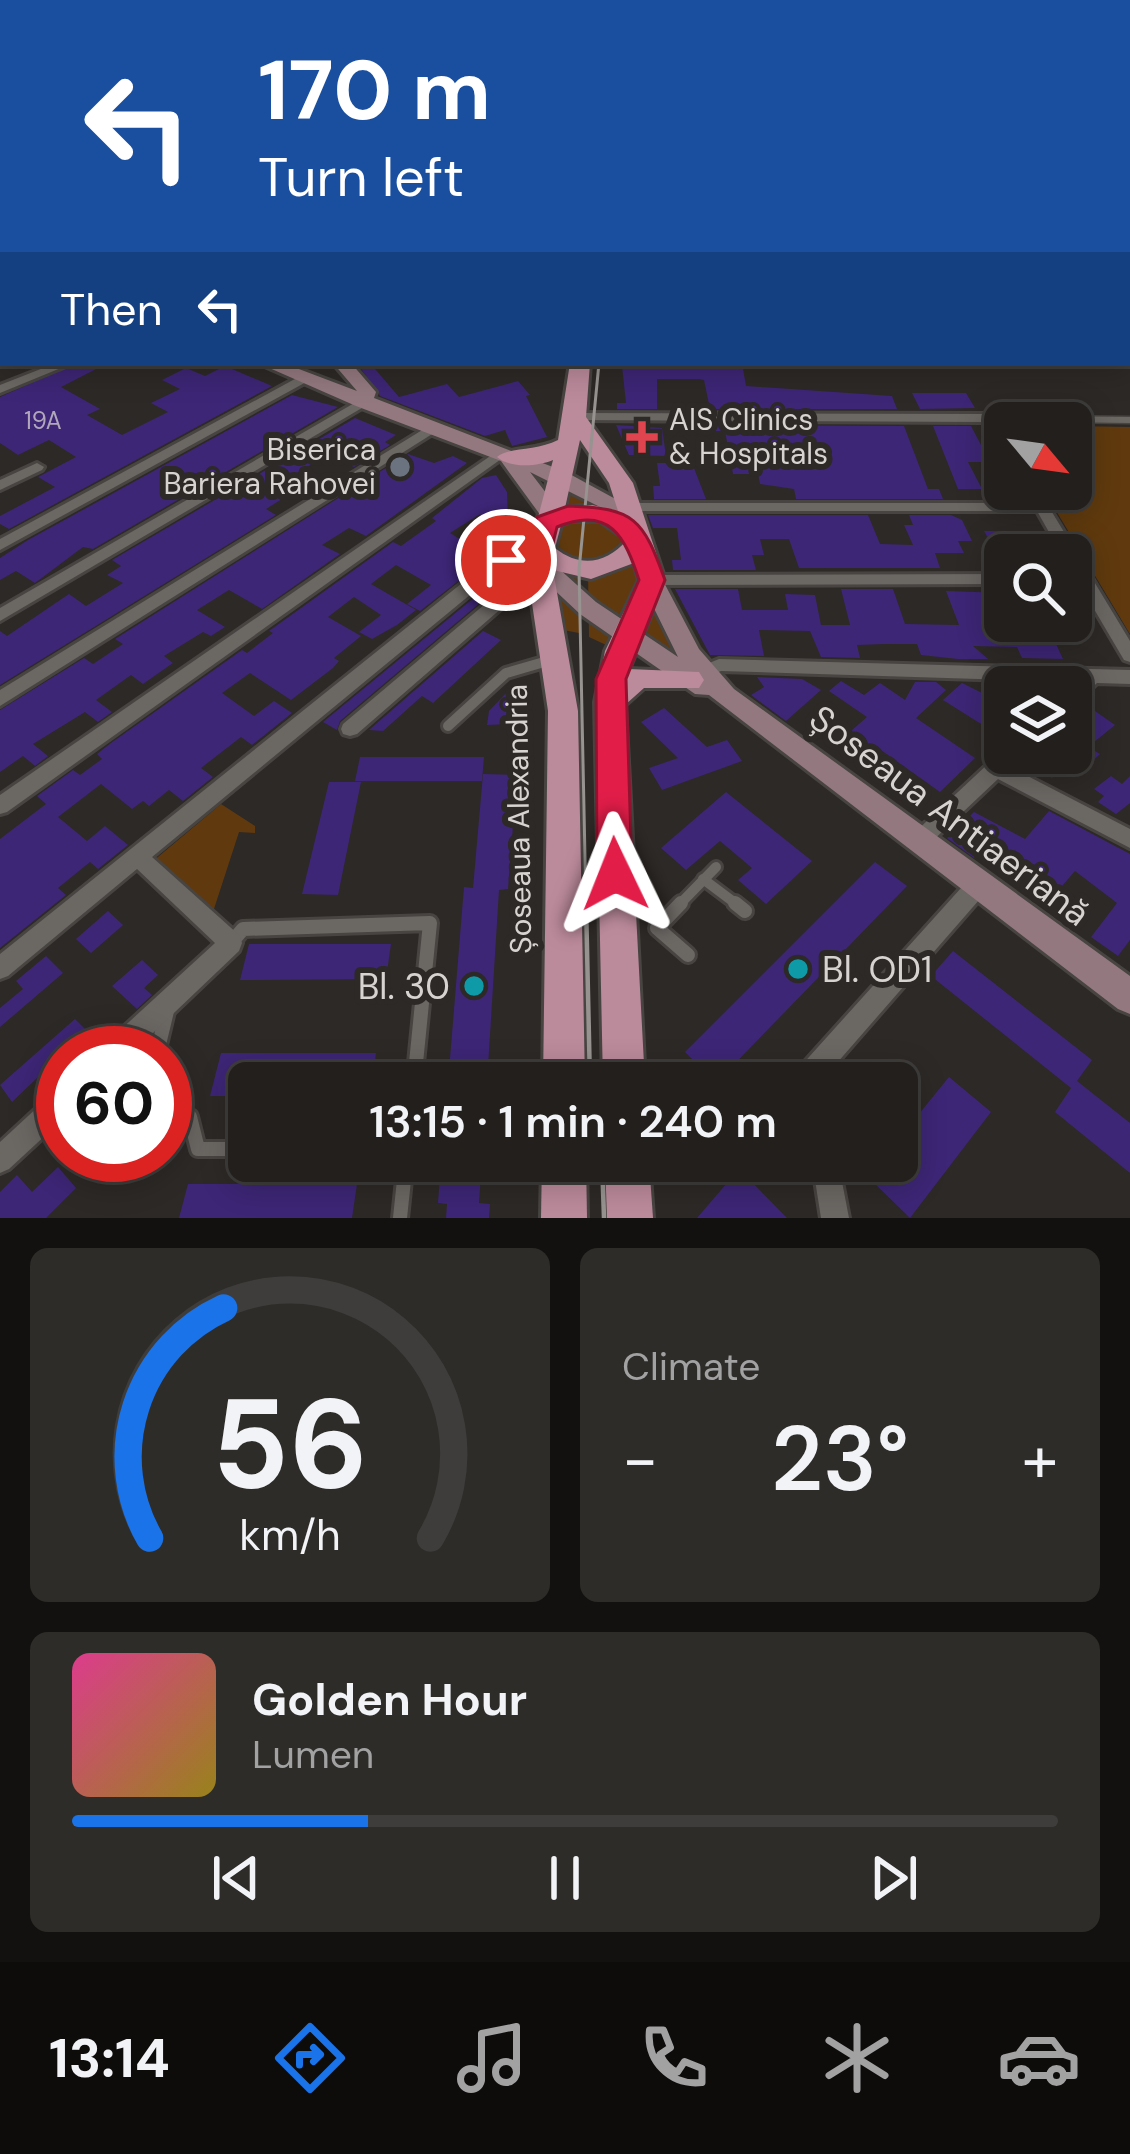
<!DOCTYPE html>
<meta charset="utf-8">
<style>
body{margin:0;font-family:"DM Sans",sans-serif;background:#2e2c29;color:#f1f3f6;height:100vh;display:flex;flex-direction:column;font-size:45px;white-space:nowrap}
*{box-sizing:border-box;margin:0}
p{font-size:39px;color:#a2a2a3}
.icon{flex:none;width:66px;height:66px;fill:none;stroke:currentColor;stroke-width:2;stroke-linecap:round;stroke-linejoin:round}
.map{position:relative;height:1218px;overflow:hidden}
.details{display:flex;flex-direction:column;gap:30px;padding:30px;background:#13110f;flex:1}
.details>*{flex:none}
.banner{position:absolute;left:0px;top:0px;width:1131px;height:366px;box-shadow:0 6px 30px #0003,0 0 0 3px #3f3d3b;background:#1a4fa0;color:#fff;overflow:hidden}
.needle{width:78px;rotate:119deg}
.tools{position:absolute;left:984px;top:402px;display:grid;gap:24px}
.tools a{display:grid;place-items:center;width:108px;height:108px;border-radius:18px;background:#221f1c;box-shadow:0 6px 30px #0003,0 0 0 3px #3f3d3b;font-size:60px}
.speed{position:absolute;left:36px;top:1026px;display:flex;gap:24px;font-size:60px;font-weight:700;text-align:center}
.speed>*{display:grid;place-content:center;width:156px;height:156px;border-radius:50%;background:#221f1c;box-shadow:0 6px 30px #0003,0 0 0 3px #3f3d3b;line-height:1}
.speed .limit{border:18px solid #d22;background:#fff;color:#111}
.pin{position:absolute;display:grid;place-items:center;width:102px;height:102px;color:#fff;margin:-51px;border:6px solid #fff;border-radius:50%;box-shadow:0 3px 12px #0007}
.me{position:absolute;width:132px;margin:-66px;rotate:358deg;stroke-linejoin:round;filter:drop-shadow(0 0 9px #0008)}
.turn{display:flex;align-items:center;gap:42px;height:252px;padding:0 60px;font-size:54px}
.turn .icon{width:156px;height:156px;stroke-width:2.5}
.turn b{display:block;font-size:84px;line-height:102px}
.then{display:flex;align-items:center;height:114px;padding:0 60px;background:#0003;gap:24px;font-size:45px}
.big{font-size:90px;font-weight:600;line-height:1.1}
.details .widget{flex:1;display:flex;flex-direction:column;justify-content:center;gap:18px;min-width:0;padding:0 42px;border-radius:18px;background:#2e2c29}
.details .dial{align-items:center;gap:0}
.dial svg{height:312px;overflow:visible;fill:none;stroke:#3f3d3b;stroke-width:7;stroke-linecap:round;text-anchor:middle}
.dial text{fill:#f1f3f6;stroke:none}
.song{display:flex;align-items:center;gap:36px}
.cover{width:144px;height:144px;border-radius:18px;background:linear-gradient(135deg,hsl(330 70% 55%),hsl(50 70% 35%))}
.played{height:12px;border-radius:6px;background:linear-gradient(90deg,#1a73e8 30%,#3f3d3b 30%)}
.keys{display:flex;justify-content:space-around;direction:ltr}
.heat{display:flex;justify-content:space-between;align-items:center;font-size:66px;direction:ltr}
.details .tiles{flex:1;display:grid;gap:30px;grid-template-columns:1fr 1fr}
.widget:last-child{grid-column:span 2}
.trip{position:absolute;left:228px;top:1062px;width:690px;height:120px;border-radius:18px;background:#221f1c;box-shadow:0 6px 30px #0003,0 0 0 3px #3f3d3b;font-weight:600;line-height:120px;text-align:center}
.tabs{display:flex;height:192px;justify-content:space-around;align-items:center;background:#0e0c0b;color:#a2a2a3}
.tabs .icon{width:84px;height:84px}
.tabs .on{color:#1a73e8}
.tabs b{font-size:54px;color:#f1f3f6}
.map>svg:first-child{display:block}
.green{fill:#603a0e}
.building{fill:#3d2676}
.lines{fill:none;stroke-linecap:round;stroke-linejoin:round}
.lane-far2-casing{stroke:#474441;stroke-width:9}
.lane-far1-casing{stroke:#474441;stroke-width:16}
.lane-casing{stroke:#474441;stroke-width:20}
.street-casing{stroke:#474441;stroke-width:6}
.secondary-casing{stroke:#474441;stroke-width:6}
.primary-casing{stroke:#474441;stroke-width:6}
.lane-far2{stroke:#6b6763;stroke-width:6}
.lane-far1{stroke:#6b6763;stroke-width:10}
.lane{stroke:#6b6763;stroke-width:14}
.street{fill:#6b6763;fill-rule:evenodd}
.secondary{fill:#93787f;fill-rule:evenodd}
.primary{fill:#bb8a9b;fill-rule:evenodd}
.tram-far1{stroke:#969390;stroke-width:3}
.tram{stroke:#969390;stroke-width:4.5}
.route{fill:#e11d48;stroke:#92132f;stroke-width:3}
.health-dot{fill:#e0444e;stroke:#2d2926;stroke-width:4.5}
.worship-dot{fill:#6b7280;stroke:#2d2926;stroke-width:4.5}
.culture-dot{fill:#0f9aa8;stroke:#2d2926;stroke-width:4.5}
.labels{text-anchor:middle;stroke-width:12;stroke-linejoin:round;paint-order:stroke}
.number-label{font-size:24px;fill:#b0a8ba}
.poi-label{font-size:30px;fill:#d6d3d1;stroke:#2d2926;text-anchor:start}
.street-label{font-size:30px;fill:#d6d3d1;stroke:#2d2926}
.near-street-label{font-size:36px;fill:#d6d3d1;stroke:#2d2926}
.near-poi-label{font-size:36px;fill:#d6d3d1;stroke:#2d2926;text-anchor:start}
</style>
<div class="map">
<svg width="1130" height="1218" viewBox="0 0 1130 1218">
<rect width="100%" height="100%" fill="#2d2926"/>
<g class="green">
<polygon points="1071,426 1130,427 1130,634 1043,489 1071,489"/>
<polygon points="559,476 586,488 583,512 591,512 593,491 619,506 708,678 626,636 619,651 589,637 588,570 579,571 579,633 547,627"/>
<polygon points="221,804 255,826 255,833 239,832 212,915 152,862"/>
</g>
<g class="building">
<polygon points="77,363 108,363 61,387 100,409 87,415 122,435 168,412 151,403 180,389 162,380 186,368 205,376 225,366 272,386 9,529 0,524 0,516 55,487 38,477 76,457 49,440 18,455 0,443 0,397"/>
<polygon points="357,363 370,363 399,397 447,384 459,397 518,381 530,395 526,396 547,437 512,446 505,430 485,436 380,396"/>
<polygon points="742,363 746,386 892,396 897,409 710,409 704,380 699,379 657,379 657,409 617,409 617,403 626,403 622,366"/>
<polygon points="912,393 966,393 975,408 920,409"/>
<polygon points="292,395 338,407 93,549 83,547 35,583 16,571 0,580 0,558 28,540"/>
<polygon points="355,418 396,435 385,442 390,445 354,467 328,455 300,471 282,483 290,494 266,509 276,515 0,685 0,631 7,636 69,594 86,606 123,583 107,575 121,566 112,560"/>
<polygon points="616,425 662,428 666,456 629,455"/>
<polygon points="713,425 904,426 928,489 939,489 943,499 796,499 794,489 760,484 758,474 733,474 725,431 714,431"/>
<polygon points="933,426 971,426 990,462 968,462 982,489 958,489"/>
<polygon points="408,454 434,463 453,456 467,463 366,536 349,528 322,545 340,554 262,609 229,590 197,610 225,627 211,636 203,632 164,656 173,663 143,684 131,675 96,700 112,712 98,722 85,712 33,744 48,756 35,766 23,756 0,772 0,710 84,658 93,664 123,644 115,639"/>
<polygon points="657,463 692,463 706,499 654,499 653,486 660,486"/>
<polygon points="496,475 507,492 509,550 480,514 450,533 489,557 420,611 407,604 431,585 396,565 371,584 416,610 397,625 372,639 359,632 381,615 354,597 328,617 361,636 334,658 339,661 333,668 291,700 250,673 222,693 254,716 274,701 292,713 252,745 241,737 201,768 213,777 183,801 169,790 149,806 143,801 132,809 101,784 58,817 87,841 105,826 128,845 98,869 90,862 58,888 66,895 0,948 0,839 46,804 37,796 73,770 80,775 102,759 97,754 111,743 242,650 247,653 273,633 269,631 393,542 401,546 436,521 432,518 482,478"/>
<polygon points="648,515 868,515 880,544 913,545 904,525 913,525 909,515 951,515 962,520 972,541 958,541 964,553 935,553 940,568 799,568 789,539 760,539 764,555 752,555 756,570 673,570 672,560 681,560 677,528 653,528"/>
<polygon points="984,531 1041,531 1054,555 998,555"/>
<polygon points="675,589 738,589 742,610 788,610 785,594 815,595 821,625 850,625 841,589 893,589 905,624 959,625 946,591 1005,593 1005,626 1048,627 1063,659 1022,658 1017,647 973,646 988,659 958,659 921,655 917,644 884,644 857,645 860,658 821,657 810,631 759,630 764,656 710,655"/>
<polygon points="481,592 488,596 340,721 337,730 323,722"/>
<polygon points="483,631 501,640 433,703 422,696 383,731 369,730"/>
<polygon points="757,677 802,679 821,690 786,721 751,695 764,687"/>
<polygon points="841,681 864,695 880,683 905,700 915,682 936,682 946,690 916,718 975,758 940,792 874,745 865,753 843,738 867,717 829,691"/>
<polygon points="962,683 996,700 1005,720 1005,739 943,700"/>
<polygon points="512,687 531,687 530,723 487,725 489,711"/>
<polygon points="1085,704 1115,725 1088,747 1100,754 1088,765 1071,757 1052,778 1023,759 1026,753 1071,753 1071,716"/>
<polygon points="664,708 707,747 727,740 742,761 662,790 649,768 678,758 641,722"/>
<polygon points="360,757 484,757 482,781 355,781"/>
<polygon points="483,774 517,775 508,889 499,890 487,1083 448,1083 464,887 473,888"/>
<polygon points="1111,776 1122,784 1130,776 1130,803 1116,814 1098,802 1104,796 1094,789"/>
<polygon points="329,782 361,782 338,895 302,894"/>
<polygon points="726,792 812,861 766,904 738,880 752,868 720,841 686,870 661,848"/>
<polygon points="1049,811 1130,854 1130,940 1118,956 1091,937 1117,903 1075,871 1050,900 984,847 974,858 947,838 974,812 1025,839"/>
<polygon points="875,862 907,886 716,1083 685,1052"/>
<polygon points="108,911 123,925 91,953 76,939"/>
<polygon points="249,944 391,944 386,979 240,980"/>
<polygon points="953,951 1092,1060 1077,1081 1130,1123 1130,1173 1055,1112 1071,1088 931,976"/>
<polygon points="46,956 63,973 0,1027 0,1008 23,989 16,981"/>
<polygon points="142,960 158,975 144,988 152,995 137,1009 112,986"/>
<polygon points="75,1019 91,1035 88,1038 98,1053 63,1053 12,1102 0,1085"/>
<polygon points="221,1053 376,1053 372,1083 249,1083 249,1096 210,1096"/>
<polygon points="949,1077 991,1112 910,1218 868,1177 881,1161 897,1161 897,1141"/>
<polygon points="441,1161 482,1161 479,1203 490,1204 489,1218 446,1218 447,1204 438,1203"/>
<polygon points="58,1167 76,1188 46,1218 0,1218 0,1192 17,1175 32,1192"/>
<polygon points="739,1169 787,1218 697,1218"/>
<polygon points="188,1184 357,1184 352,1218 179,1218"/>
</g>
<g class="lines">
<g class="lane-far2-casing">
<polyline id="lane-far2" points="988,418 1130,420"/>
</g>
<g class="lane-far1-casing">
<g id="lane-far1">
<polyline points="448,726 506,673 551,660"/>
<polyline points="703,879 739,906"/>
<polyline points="678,906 716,867"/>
</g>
</g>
<g class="lane-casing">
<g id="lane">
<polyline points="681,903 657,928 688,955"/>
<polyline points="735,903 745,911"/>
<polyline points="231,943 243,929 430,923 414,1083"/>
<polyline points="157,1053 167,1011"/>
<polyline points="165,1115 190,1117 198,1149 249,1149"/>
<polyline points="400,1218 406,1161"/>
</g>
</g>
<g class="street-casing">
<g id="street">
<polygon points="3,271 3,277 0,278 0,272"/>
<rect x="0" y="299" width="3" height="7"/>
<rect x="0" y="341" width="3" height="7"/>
<polygon points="56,363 73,363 0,393 0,385"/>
<polygon points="304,374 308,375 308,381 0,550 0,539"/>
<polygon points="363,398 367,399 367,405 0,621 0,608"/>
<polygon points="575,413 988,414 993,415 1005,435 1005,450 1000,449 984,422 570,420 570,414"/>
<polygon points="432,424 439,428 437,431 0,706 0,690"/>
<polygon points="499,450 504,451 504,457 7,812 0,814 0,795"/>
<polygon points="37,463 44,467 42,470 0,490 0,480"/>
<polygon points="1024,489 1038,489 1130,641 1130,662 1124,660 1071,570 1071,555 1062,555 1037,511 630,511 623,507 630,503 1032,503"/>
<polygon points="541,544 546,546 549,549 546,552 499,571 152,857 239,935 242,943 239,951 132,1053 102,1053 105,1044 215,943 137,869 8,976 0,979 0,954 487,563"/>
<polygon points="1005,574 1005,584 652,585 644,580 652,575"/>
<polygon points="539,583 547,588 545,592 503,607 357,734 350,736 343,734 341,729 343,724 491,599"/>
<polygon points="719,659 1130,670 1130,684 1097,683 1077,702 1071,704 1070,687 1076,682 721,671 703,679 697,678 694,673 697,668"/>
<polygon points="1005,748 1005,753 1022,753 1010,767 1130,829 1130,848 998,779 926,847 919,850 912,847 909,841 912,835"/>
<polygon points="978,875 986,878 989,885 986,892 823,1079 824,1083 798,1083 796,1076 800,1067 970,878"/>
<polygon points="63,1088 63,1119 9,1169 0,1173 0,1142 54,1092"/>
<polygon points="812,1161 838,1161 849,1218 821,1218"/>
</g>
</g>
<g class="secondary-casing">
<g id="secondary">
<rect x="0" y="252" width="3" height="10"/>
<polygon points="258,363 283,363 357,391 333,363 351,363 376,392 374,398 566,472 643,514 632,521 624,519 530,472 560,511 557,516 541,516 501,461 356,406"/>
<polygon points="539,556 547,558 596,602 678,657 640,580 652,572 660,575 699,649 734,689 1130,976 1130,1014 1118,1009 709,695 695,694 580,614 531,568 528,563 531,558"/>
</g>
</g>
<g class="primary-casing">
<g id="primary">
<path d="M570,363H590L586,417L633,483L665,580L629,669L699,672L704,680L699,688H644L625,705L645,1083H603L595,702L605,651L639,580L634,563L591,579L553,570L578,711L585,1083H543L548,711L526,563L553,460C537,467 509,468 497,457C509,447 537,451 558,440ZM580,440L609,483L618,511L592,505L565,508ZM571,521H600L627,540C606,564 580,568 555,548L561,525Z"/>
<polygon points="542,1161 586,1161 587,1218 541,1218"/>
<polygon points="605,1161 649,1161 653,1218 607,1218"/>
</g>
</g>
<use href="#lane-far2" class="lane-far2"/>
<use href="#lane-far1" class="lane-far1"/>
<use href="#lane" class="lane"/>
<use href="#street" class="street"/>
<use href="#secondary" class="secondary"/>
<use href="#primary" class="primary"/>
<polyline class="tram-far1" points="586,906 579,570 599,363"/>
<g class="tram">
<polyline points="586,903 590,1083"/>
<polyline points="602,1161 604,1218"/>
</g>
</g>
<linearGradient id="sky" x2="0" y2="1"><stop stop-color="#191715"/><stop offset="0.51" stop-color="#464952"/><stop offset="1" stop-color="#464952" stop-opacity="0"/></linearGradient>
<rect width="1130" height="352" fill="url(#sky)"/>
<path class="route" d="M568,506C635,508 643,519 665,580L626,679L632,874L627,885L615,890L602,885L597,874L596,679L639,580C625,537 610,505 557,527L550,555L506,568L493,560L529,545L537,517Z"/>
<path class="health-dot" d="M636 419h12v12h12v12h-12v12h-12v-12h-12v-12h12z"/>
<circle class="worship-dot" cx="400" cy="467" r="12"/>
<g class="culture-dot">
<circle cx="798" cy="969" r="12"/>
<circle cx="474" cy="986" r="12"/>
</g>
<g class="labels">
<g class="number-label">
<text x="43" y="429">19A</text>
</g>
<g class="poi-label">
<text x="669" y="430">AIS Clinics<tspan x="669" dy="34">&amp; Hospitals</tspan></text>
<text x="376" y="460" text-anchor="end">Biserica<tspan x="376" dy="34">Bariera Rahovei</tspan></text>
</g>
<g class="street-label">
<text transform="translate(519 819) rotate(-91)" y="10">Șoseaua Alexandria</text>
</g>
<g class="near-street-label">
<text transform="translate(950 815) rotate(37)" y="13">Șoseaua Antiaeriană</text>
</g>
<g class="near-poi-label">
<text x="822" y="982">Bl. OD1</text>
<text x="450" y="999" text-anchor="end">Bl. 30</text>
</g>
</g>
</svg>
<div class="tools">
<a><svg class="needle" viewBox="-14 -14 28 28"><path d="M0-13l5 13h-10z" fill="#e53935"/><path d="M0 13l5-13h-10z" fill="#a2a2a3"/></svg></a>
<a><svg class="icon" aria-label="search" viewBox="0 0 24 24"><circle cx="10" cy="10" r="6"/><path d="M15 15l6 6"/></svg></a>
<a><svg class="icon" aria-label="layers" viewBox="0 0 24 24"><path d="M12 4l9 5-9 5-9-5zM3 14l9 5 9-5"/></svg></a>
</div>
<div class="speed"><div class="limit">60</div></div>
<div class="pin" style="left:506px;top:560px;background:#d93025"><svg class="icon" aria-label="arrive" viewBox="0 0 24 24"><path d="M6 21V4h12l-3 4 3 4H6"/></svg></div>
<svg class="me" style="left:615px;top:874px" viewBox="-20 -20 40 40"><path d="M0-17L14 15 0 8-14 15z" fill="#e11d48" stroke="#fff" stroke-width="4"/></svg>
<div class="trip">13:15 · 1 min · 240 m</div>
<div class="banner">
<div class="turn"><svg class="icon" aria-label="left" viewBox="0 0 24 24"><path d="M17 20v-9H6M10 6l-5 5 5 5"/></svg><div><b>170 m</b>Turn left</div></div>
<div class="then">Then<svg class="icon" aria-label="left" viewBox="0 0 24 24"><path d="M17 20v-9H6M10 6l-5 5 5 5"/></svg></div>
</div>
</div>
<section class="details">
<div class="tiles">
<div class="widget dial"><svg viewBox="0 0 100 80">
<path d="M14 69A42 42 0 1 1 86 69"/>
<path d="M14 69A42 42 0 0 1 33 10" stroke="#1a73e8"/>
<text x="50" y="56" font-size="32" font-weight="700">56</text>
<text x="50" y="72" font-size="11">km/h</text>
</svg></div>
<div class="widget"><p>Climate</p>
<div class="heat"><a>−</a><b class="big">23°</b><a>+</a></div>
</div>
<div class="widget">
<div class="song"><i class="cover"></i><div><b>Golden Hour</b><p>Lumen</p></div></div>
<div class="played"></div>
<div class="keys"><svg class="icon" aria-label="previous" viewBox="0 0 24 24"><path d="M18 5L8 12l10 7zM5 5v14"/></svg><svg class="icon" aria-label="pause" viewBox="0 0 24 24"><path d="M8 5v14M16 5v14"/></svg><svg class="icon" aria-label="next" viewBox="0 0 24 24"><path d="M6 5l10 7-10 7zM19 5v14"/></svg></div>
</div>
</div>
</section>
<nav class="tabs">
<b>13:14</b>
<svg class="icon on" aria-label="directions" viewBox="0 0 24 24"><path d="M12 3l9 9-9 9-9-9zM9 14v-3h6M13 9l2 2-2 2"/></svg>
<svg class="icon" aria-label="music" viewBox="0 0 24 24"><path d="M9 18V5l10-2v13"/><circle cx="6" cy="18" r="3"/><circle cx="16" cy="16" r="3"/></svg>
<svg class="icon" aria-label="phone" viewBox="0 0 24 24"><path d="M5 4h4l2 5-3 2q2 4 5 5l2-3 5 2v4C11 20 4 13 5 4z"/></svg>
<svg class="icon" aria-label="climate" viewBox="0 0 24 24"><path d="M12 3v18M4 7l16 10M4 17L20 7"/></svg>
<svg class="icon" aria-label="car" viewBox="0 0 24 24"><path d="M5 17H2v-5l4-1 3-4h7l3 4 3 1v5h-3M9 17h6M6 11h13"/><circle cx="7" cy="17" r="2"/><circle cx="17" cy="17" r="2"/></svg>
</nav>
